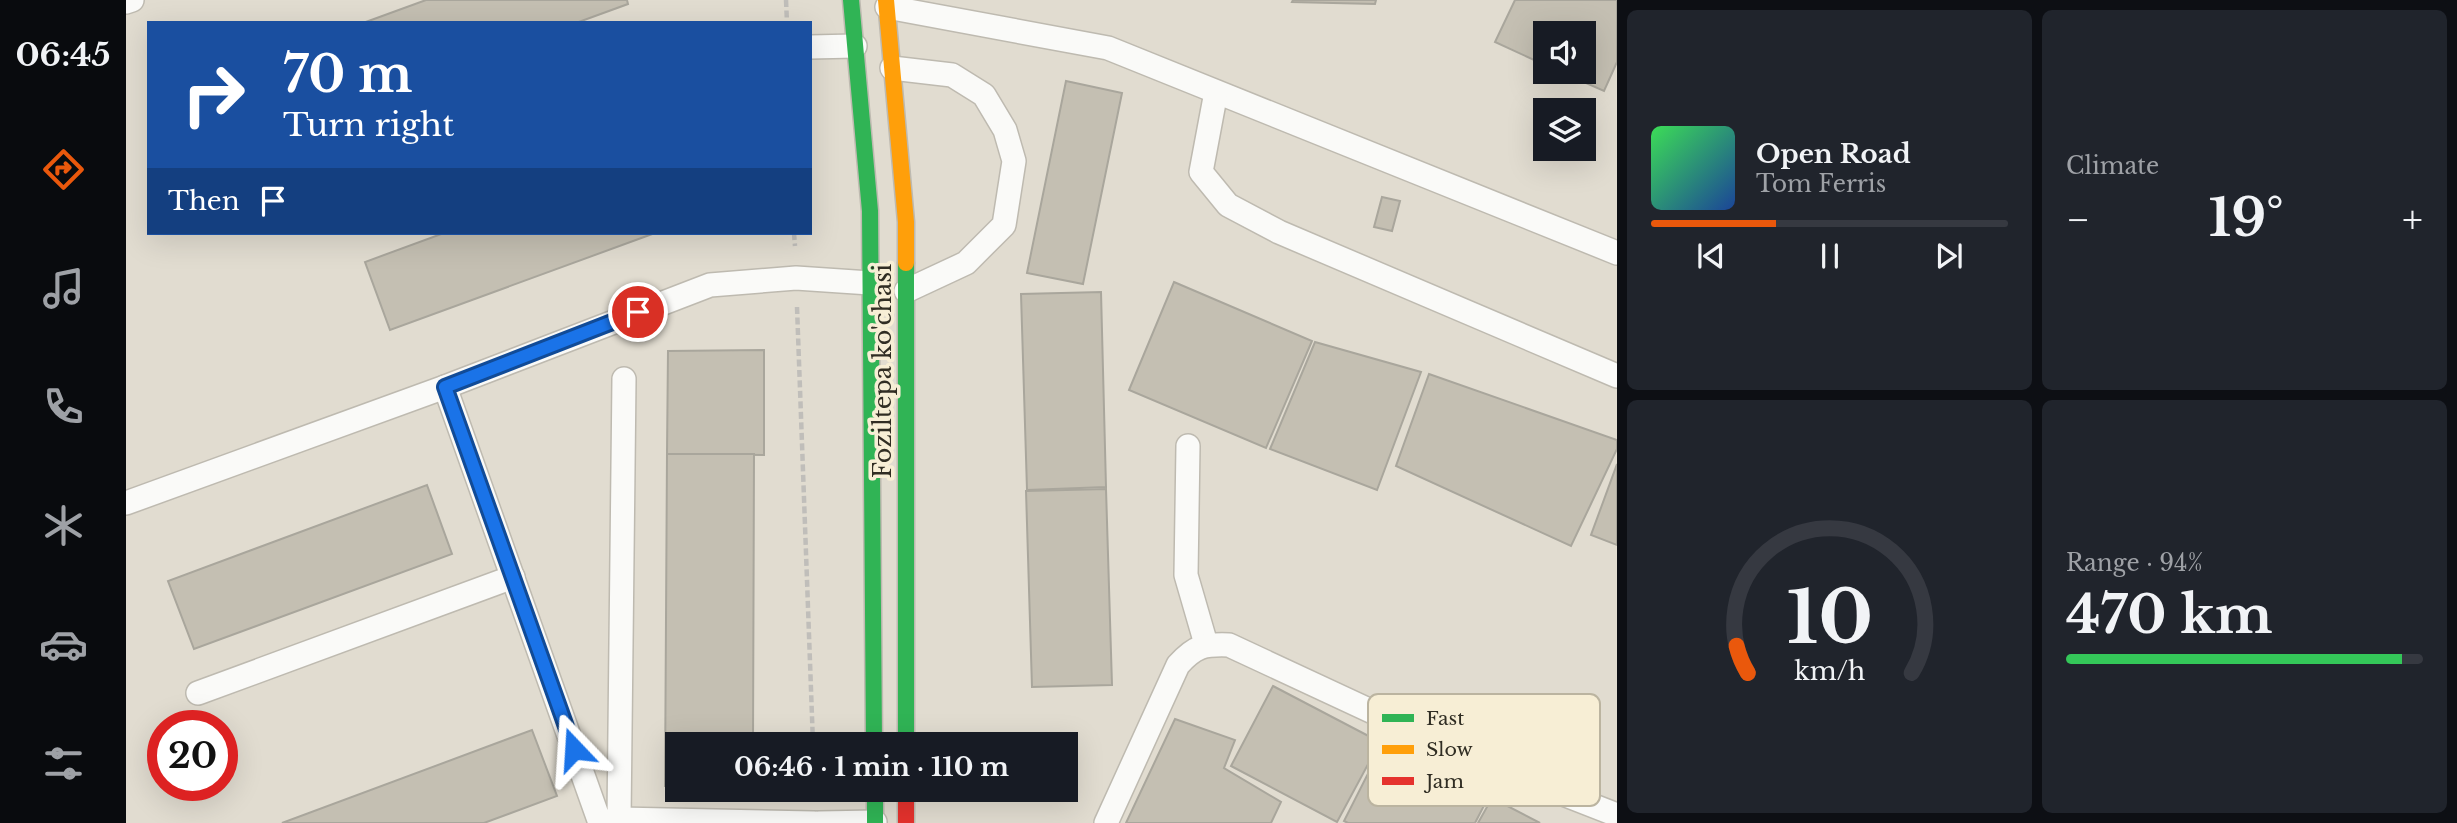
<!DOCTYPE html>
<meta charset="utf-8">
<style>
body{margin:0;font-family:"Libre Baskerville",serif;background:#20242c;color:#f1f3f6;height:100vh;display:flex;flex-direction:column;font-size:26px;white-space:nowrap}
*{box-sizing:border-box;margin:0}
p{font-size:23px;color:#9ea1a6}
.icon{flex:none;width:38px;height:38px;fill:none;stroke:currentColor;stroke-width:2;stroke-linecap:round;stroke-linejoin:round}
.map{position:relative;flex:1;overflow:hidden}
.sheet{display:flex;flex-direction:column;gap:10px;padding:10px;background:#0d0f14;width:840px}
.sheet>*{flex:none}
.top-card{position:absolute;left:21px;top:21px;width:665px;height:214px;border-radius:0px;box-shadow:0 7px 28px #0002;background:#1a4fa0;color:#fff;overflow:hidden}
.tools{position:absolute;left:1407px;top:21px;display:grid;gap:14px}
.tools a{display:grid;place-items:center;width:63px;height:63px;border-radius:0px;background:#171b24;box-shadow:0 7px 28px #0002;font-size:35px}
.speed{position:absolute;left:21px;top:710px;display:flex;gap:14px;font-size:35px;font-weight:700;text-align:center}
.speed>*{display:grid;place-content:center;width:91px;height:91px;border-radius:50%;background:#171b24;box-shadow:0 7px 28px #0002;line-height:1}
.speed .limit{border:10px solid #d22;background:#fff;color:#111}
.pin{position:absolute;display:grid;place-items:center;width:60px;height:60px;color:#fff;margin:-30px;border:4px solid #fff;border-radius:50%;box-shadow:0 2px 7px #0007}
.me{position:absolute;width:77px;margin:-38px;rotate:340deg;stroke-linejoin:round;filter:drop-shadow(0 0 5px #0008)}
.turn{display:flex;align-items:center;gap:24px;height:147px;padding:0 21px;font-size:32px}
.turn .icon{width:91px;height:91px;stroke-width:2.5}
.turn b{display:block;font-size:49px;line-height:60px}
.then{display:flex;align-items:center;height:66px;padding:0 21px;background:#0003;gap:14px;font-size:26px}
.big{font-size:52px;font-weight:800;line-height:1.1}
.sheet .card{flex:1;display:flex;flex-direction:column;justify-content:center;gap:10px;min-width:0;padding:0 24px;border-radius:10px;background:#20242c}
.sheet .dial{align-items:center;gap:0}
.dial svg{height:182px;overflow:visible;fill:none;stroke:#363941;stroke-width:7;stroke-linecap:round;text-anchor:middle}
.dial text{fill:#f1f3f6;stroke:none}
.song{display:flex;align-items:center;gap:21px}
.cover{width:84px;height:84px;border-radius:10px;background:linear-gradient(135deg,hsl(130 70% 55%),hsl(220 70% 35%))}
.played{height:7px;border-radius:4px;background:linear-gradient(90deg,#ea580c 35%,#363941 35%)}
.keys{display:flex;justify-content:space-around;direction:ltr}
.heat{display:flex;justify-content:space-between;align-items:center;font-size:38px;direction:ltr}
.charge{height:10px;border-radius:5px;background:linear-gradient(90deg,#34c759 94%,#363941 0)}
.sheet .tiles{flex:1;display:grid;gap:10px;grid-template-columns:repeat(2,1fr)}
.trip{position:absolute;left:539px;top:732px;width:413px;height:70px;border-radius:0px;background:#171b24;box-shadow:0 7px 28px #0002;font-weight:800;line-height:70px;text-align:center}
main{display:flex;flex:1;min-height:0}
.menu{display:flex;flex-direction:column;width:126px;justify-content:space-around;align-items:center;background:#090b0e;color:#9ea1a6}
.menu .icon{width:49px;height:49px}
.menu .selected{color:#ea580c}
.menu b{font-size:32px;color:#f1f3f6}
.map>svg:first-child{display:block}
.building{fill:#c4bfb2;stroke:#a9a69c;stroke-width:2}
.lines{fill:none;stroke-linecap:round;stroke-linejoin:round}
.lane-casing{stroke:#bebab0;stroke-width:26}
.fast-casing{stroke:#bebab0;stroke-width:19}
.slow-casing{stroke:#bebab0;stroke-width:19}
.jam-casing{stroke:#bebab0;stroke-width:19}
.path{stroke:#c0beba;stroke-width:4.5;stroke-dasharray:7 3.5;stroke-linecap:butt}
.lane{stroke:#fafaf8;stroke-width:23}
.fast{stroke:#30b455;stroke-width:16}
.slow{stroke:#ff9f0a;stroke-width:16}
.jam{stroke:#e5322d;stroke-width:16}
.route-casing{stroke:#114b97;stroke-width:18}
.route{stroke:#1a73e8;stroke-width:12}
.labels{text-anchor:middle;stroke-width:7;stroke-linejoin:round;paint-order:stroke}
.street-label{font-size:24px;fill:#302d23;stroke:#f7eed5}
.key{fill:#f7eed5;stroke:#bbb4a0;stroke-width:2}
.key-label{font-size:19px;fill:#302d23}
</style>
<main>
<nav class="menu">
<b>06:45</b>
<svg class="icon selected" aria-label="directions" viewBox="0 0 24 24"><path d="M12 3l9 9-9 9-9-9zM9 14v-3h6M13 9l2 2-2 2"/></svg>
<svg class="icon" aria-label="music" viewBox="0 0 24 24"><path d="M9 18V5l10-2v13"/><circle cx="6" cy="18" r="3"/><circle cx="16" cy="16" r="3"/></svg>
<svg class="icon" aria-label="phone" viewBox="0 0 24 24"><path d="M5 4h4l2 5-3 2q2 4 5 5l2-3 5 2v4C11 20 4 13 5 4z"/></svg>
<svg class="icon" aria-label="climate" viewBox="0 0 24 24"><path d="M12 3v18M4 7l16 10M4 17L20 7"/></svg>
<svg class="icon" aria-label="car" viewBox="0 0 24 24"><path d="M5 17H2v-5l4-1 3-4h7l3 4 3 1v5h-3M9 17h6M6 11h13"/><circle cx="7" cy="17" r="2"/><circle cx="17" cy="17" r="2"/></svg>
<svg class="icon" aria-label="filters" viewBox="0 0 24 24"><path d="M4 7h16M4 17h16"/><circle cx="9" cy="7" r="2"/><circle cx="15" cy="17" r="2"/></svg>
</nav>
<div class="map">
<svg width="1491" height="823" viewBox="0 0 1491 823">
<rect width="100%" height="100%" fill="#e1dcd0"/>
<g class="building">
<polygon points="300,0 501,0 502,4 450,23 237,23"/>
<polygon points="1167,0 1250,0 1249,4 1166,2"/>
<polygon points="1389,0 1491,0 1491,62 1478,91 1435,72 1458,72 1458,33 1419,33 1419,65 1369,42"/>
<polygon points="940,81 996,93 957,284 901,273"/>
<polygon points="1256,197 1274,201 1266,231 1248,227"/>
<polygon points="318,233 529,233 264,330 239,262"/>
<polygon points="1048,282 1186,341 1140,448 1003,390"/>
<polygon points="975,292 980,487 901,490 895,294"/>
<polygon points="1189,342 1295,372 1251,490 1144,449"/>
<polygon points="638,350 638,455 541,454 542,351"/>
<polygon points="1303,374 1491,440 1491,449 1445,546 1270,466"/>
<polygon points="541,454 628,454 627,744 551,744 551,786 539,786"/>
<polygon points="1491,464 1491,545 1465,535"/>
<polygon points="301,485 326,554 68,649 42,581"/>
<polygon points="980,489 986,685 906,687 900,491"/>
<polygon points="1147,686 1254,742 1211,822 1105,766"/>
<polygon points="1049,719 1109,740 1098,768 1155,802 1145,823 1000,823"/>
<polygon points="406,730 431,796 358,823 156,823"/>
<polygon points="1257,744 1363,796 1349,823 1222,823 1218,821"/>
<polygon points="1366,798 1414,823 1352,823"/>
</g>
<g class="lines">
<g class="lane-casing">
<g id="lane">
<polyline points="0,2 6,0"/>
<polyline points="761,7 982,48 1491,253"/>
<polyline points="684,47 729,46"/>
<polyline points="766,68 826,75 858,95 879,130 888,161 878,225 840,263 780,291"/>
<polyline points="1090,92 1075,172 1102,205 1153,232 1491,376"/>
<polyline points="319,387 584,285 670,278 744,283"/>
<polyline points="1062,446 1060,575 1080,644"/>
<polyline points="0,503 319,387 474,823"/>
<polyline points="72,693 387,577"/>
<polyline points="493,819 498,379"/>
<polyline points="478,822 493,819 688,823"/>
<polyline points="693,823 749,822"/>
<path d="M980,823L1052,665C1069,646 1078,644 1103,645L1350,760L1491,815"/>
</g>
</g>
<g class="fast-casing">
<g id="fast">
<polyline points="725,0 744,211 748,744"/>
<polyline points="780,263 780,744"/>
<polyline points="749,789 749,823"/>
</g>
</g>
<g class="slow-casing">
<polyline id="slow" points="760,0 780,222 780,263"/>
</g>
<g class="jam-casing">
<polyline id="jam" points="780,789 780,823"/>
</g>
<g class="path">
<polyline points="660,0 661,23"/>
<polyline points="668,233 669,246"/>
<polyline points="671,307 687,744"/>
</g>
<use href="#lane" class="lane"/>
<use href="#fast" class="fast"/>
<use href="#slow" class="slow"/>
<use href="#jam" class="jam"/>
</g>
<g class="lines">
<g class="route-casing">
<polyline id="route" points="448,749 319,387 512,312"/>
</g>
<use href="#route" class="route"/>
</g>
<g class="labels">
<g class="street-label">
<text transform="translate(757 371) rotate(-90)" y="8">Foziltepa ko'chasi</text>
</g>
</g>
<rect x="1242" y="694" width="232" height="112" rx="10" class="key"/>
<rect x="1256" y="714" width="32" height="8" fill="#30b455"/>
<rect x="1256" y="745" width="32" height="9" fill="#ff9f0a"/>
<rect x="1256" y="777" width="32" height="8" fill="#e5322d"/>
<g class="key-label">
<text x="1300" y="725">Fast</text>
<text x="1300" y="756">Slow</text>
<text x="1300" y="788">Jam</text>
</g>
</svg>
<div class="tools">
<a><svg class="icon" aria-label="sound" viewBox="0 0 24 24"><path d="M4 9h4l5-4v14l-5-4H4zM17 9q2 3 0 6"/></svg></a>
<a><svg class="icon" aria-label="layers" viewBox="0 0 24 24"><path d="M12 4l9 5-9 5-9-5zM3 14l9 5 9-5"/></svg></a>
</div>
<div class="speed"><div class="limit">20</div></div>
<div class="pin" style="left:512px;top:312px;background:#d93025"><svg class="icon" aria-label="arrive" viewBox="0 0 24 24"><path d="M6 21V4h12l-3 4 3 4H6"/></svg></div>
<svg class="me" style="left:448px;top:749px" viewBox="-20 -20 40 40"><path d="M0-17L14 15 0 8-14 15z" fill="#1a73e8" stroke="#fff" stroke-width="4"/></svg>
<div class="trip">06:46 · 1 min · 110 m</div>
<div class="top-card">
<div class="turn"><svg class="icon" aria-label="right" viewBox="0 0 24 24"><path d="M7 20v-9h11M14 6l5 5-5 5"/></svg><div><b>70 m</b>Turn right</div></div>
<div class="then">Then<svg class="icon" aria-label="arrive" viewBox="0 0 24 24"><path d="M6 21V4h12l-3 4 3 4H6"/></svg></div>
</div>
</div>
<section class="sheet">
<div class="tiles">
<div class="card">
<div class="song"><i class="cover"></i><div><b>Open Road</b><p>Tom Ferris</p></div></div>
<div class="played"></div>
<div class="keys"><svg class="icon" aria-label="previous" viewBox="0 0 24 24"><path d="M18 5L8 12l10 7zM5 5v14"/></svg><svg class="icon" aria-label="pause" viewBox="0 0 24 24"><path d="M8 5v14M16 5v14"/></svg><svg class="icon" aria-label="next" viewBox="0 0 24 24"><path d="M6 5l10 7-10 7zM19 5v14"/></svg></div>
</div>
<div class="card"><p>Climate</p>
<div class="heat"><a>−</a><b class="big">19°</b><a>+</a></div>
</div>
<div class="card dial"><svg viewBox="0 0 100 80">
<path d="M14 69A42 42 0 1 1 86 69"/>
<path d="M14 69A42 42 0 0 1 9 57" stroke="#ea580c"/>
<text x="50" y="56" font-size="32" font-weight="700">10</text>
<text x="50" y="72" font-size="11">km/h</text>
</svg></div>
<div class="card"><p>Range · 94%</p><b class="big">470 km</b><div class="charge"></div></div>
</div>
</section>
</main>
